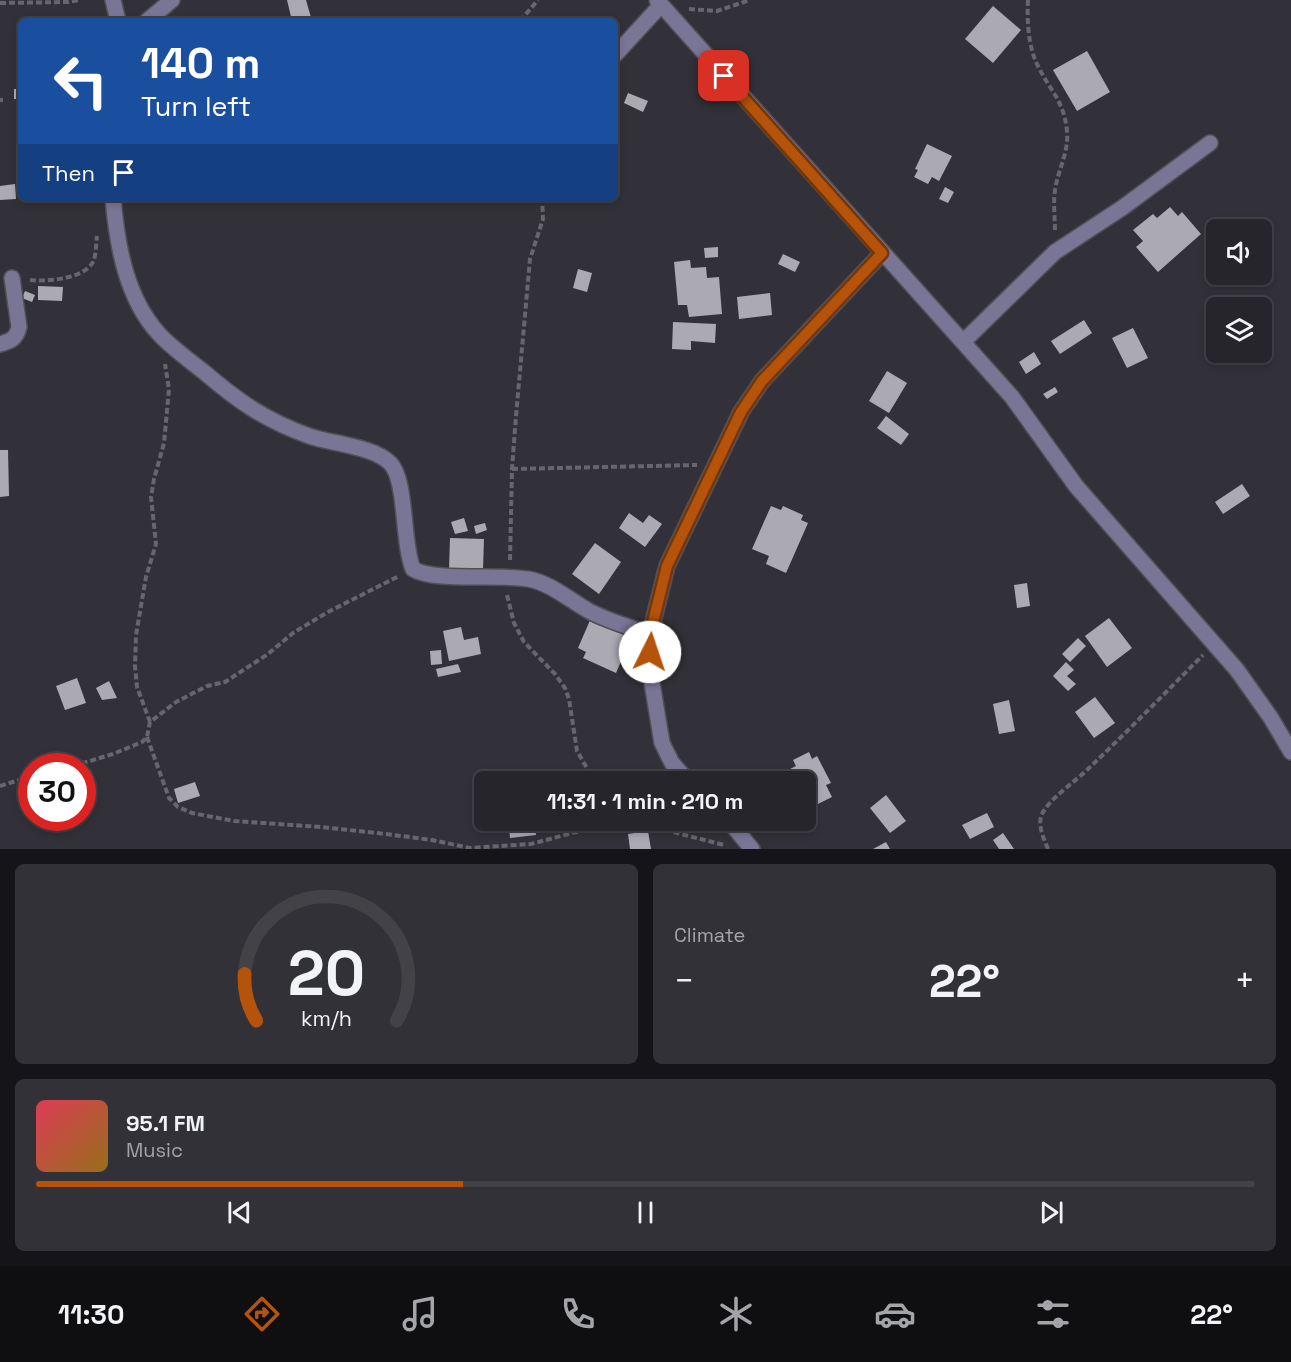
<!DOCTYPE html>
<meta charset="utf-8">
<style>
body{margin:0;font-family:"Space Grotesk",sans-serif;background:#323137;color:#f1f3f6;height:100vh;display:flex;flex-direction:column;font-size:22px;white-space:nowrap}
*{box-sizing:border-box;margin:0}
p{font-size:20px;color:#a4a5a9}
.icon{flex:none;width:33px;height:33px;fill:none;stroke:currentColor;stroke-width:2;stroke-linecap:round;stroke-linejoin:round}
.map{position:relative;height:849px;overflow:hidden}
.drawer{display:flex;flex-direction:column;gap:15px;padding:15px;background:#151418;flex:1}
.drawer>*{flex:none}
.hud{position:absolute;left:18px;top:18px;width:600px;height:183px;border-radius:9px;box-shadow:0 3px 9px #0003,0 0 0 2px #424247;background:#1a4fa0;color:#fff;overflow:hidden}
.controls{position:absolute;left:1206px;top:219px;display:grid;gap:12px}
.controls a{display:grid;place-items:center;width:66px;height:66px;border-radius:9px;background:#26252b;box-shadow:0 3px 9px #0003,0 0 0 2px #424247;font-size:30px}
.speed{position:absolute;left:18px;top:753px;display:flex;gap:12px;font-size:30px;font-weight:700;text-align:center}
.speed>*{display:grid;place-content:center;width:78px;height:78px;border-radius:50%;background:#26252b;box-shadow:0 3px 9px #0003,0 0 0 2px #424247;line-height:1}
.speed .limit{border:9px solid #d22;background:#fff;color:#111}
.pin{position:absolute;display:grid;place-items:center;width:51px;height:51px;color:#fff;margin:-26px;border-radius:12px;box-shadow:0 3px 9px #0006}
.me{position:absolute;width:66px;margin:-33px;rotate:4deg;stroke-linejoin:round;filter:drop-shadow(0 0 4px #0008)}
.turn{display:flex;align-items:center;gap:21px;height:126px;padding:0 24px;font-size:27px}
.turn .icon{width:78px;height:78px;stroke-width:2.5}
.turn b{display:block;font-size:42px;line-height:51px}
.then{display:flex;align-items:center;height:57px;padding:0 24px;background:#0003;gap:12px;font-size:22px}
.big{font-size:45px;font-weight:800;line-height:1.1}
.drawer .widget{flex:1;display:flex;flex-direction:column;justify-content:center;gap:9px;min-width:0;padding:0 21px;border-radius:9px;background:#323137}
.drawer .dial{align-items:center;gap:0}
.dial svg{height:156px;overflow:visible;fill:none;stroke:#424247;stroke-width:7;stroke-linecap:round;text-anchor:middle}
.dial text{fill:#f1f3f6;stroke:none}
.song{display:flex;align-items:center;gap:18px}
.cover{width:72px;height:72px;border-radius:9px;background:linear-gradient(135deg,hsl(350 70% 55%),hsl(40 70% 35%))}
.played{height:6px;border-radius:3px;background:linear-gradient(90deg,#b45309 35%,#424247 35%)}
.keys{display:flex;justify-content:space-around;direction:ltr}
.heat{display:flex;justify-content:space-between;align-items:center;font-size:33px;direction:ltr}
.drawer .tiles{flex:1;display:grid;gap:15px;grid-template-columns:1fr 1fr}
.widget:last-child{grid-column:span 2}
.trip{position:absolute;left:474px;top:771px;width:342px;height:60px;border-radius:9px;background:#26252b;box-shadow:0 3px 9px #0003,0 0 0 2px #424247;font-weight:800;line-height:60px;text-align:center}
.menu{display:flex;height:96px;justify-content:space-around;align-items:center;background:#0f0f11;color:#a4a5a9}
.menu .icon{width:42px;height:42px}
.menu .current{color:#b45309}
.menu b{font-size:27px;color:#f1f3f6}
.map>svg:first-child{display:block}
.building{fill:#abaab3}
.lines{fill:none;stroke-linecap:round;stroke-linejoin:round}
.minor-casing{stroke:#504f56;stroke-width:18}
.path{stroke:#66666c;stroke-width:4;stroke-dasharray:6 3;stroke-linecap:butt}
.minor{stroke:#797595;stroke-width:15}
.route-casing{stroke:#753606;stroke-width:15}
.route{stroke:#b45309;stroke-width:10}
</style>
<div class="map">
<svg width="1291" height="849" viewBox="0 0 1291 849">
<rect width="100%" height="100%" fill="#323139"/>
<g class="building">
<polygon points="287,0 306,0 312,21 292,21"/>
<polygon points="993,6 1021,30 993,63 965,39"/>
<polygon points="1087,51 1110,92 1077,111 1053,70"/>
<rect x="14" y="89" width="7" height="10"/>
<polygon points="628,93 648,101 643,112 624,103"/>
<polygon points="927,144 952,156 939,181 932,177 928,184 914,177 918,170 915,169"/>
<polygon points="15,184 16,199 0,200 0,186"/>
<polygon points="945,187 954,192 948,203 939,199"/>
<polygon points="1170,207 1178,216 1182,212 1201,234 1158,272 1136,247 1143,241 1133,230 1153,214 1157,218"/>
<polygon points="718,247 718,257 705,258 704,248"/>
<polygon points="783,254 800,262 795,272 778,264"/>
<polygon points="690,260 691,268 706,267 707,278 719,277 722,314 689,317 687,305 678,305 674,262"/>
<polygon points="578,269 592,273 587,292 573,288"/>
<polygon points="38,286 63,287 62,301 38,300"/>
<polygon points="25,291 35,295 32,302 22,298"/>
<polygon points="770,293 772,315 739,319 737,297"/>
<polygon points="1084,320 1092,333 1060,354 1051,341"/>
<polygon points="673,322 716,324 715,343 691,341 691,350 672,349"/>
<polygon points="1133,328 1148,358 1127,368 1112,338"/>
<polygon points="1034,352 1041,364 1026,374 1019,362"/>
<polygon points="887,371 907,383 889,413 869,401"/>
<polygon points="1055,387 1058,392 1047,399 1043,394"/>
<polygon points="886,416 909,434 901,445 877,428"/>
<polygon points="0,450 8,450 9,496 0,497"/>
<polygon points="1242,484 1250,496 1223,514 1215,502"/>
<polygon points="771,506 781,510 783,506 803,515 801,520 808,523 786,573 766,564 769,556 752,549"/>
<polygon points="629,513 643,523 649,515 662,524 645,547 619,528"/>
<polygon points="464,518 468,531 455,534 451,522"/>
<polygon points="485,523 487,530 476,534 474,526"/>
<polygon points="450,538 484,539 483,570 449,569"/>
<polygon points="595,543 621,562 599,594 572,574"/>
<polygon points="1027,583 1030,606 1017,608 1014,585"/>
<polygon points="591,618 632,636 616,673 583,658 586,652 578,648"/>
<polygon points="1109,618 1132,648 1107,667 1085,636"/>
<polygon points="461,627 464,640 478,637 481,654 449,661 443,631"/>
<polygon points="1078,638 1086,646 1070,662 1062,654"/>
<polygon points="441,650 442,664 431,665 430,651"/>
<polygon points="1066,662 1074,670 1067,676 1076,684 1068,691 1053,676"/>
<polygon points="458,664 461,672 438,677 436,669"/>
<polygon points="77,678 86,703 65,710 56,686"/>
<polygon points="109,681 117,698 102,700 96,688"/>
<polygon points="1095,697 1115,723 1094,738 1075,712"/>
<polygon points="1009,700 1015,731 999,734 993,704"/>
<polygon points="809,752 812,759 817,756 831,783 826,785 832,797 810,808 807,803 806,804 806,782 774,782 786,776 784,772 796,766 793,760"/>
<polygon points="195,782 200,796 178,803 174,789"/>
<polygon points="886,795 906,821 890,833 870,808"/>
<polygon points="987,813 994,827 970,839 962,825"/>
<polygon points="522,820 534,820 536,835 510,838 509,827 522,825"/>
<polygon points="570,820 595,820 595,823 571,827"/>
<polygon points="648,831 651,849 630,849 628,834"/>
<polygon points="1003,833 1014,849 999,849 993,840"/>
<polygon points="886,842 890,849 873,849"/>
</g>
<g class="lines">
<g class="minor-casing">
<g id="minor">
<polyline points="113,0 118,21"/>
<polyline points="657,0 1012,397 1076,486 1237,670 1271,718 1291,752"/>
<polyline points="147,21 172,0"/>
<polyline points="615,55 661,5"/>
<path d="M113,198C117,245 126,298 159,334C172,348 189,360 204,372C239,402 265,420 309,436C332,444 373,446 390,463C407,479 402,543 413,569C434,582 499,574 528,579C551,583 569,600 589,611C608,621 629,627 650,634"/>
<polyline points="964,341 1055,252 1122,208 1210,143"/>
<path d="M0,344C11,341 16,339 19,327L12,278"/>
<polyline points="689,782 672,763 662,743 650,671 650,634 667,566 741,412 762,381 882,253"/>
<polyline points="728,820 752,849"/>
</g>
</g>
<g class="path">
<path d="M1028,0C1027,22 1028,48 1039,68C1051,92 1064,101 1067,131C1069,152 1058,170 1055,190C1053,204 1055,218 1055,232"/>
<polyline points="0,3 68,2 80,0"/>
<polyline points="689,9 717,11 750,0"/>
<polyline points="520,21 538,0"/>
<polyline points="0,100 3,100"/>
<path d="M30,280C47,282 86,279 94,260C96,253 96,244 97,236"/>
<polyline points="512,469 697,465"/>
<polyline points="510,560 512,469 516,416 530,259 543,219 542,198"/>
<polyline points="507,595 514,623 524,642 555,674 565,688 569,699 577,751 595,782"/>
<polyline points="150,722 137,687 135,666 136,635 146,577 156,544 151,497 154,479 164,443 169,389 165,364"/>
<polyline points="147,737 169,798 178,807 192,813 234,821 321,827 386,834 432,840 470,848 531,844 576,832 632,822"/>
<polyline points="73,766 113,754 142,742 147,737 150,722 176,702 207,686 225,682 268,654 293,633 328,612 399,576"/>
<polyline points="0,786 32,776"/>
<polyline points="630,821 724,845"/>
<path d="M1048,849C1044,839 1037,825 1042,814C1048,800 1077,780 1088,769C1127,732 1165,693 1203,655"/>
</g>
<use href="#minor" class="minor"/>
</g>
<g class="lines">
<g class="route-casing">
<polyline id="route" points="650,652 650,634 667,566 741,412 762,381 882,253 724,76"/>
</g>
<use href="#route" class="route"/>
</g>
</svg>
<div class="controls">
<a><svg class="icon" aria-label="sound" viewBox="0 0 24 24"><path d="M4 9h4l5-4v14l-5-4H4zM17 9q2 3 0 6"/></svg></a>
<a><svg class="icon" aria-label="layers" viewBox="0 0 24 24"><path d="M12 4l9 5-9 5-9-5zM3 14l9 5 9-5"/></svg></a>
</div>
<div class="speed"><div class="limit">30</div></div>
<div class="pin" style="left:724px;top:76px;background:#d93025"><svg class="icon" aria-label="arrive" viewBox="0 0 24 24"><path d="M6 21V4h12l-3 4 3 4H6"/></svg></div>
<svg class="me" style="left:650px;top:652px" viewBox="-20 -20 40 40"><circle r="19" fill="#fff"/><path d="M0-13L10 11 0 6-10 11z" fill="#b45309"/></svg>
<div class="trip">11:31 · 1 min · 210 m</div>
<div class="hud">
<div class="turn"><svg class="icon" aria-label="left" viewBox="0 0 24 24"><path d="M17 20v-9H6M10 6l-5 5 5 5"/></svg><div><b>140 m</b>Turn left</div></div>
<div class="then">Then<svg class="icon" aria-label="arrive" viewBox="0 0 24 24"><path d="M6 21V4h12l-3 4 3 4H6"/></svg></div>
</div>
</div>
<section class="drawer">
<div class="tiles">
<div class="widget dial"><svg viewBox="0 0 100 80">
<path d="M14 69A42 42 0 1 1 86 69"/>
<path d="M14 69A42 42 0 0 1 8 45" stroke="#b45309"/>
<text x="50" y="56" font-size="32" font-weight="700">20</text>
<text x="50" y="72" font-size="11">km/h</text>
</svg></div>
<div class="widget"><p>Climate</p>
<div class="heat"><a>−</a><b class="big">22°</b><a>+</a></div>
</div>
<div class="widget">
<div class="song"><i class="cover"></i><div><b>95.1 FM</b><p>Music</p></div></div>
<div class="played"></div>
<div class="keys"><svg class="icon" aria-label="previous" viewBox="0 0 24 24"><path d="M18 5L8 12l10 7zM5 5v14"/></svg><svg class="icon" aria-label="pause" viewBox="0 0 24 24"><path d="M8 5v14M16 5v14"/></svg><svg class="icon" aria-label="next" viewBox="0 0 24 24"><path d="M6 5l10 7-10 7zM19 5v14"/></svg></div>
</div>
</div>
</section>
<nav class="menu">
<b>11:30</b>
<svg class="icon current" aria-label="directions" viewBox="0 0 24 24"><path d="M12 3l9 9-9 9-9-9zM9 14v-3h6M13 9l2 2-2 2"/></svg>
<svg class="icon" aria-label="music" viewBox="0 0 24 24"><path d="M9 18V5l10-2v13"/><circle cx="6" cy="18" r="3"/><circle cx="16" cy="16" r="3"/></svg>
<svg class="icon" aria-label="phone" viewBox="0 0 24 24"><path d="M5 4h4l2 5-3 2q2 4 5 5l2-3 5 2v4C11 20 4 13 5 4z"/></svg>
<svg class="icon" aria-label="climate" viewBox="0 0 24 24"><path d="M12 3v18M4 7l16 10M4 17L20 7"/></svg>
<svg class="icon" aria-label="car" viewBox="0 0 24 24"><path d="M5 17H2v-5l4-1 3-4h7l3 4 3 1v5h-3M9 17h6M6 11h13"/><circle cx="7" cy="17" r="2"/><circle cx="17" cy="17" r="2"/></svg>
<svg class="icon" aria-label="filters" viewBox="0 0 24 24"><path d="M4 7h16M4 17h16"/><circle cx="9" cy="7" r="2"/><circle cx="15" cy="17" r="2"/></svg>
<b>22°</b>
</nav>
